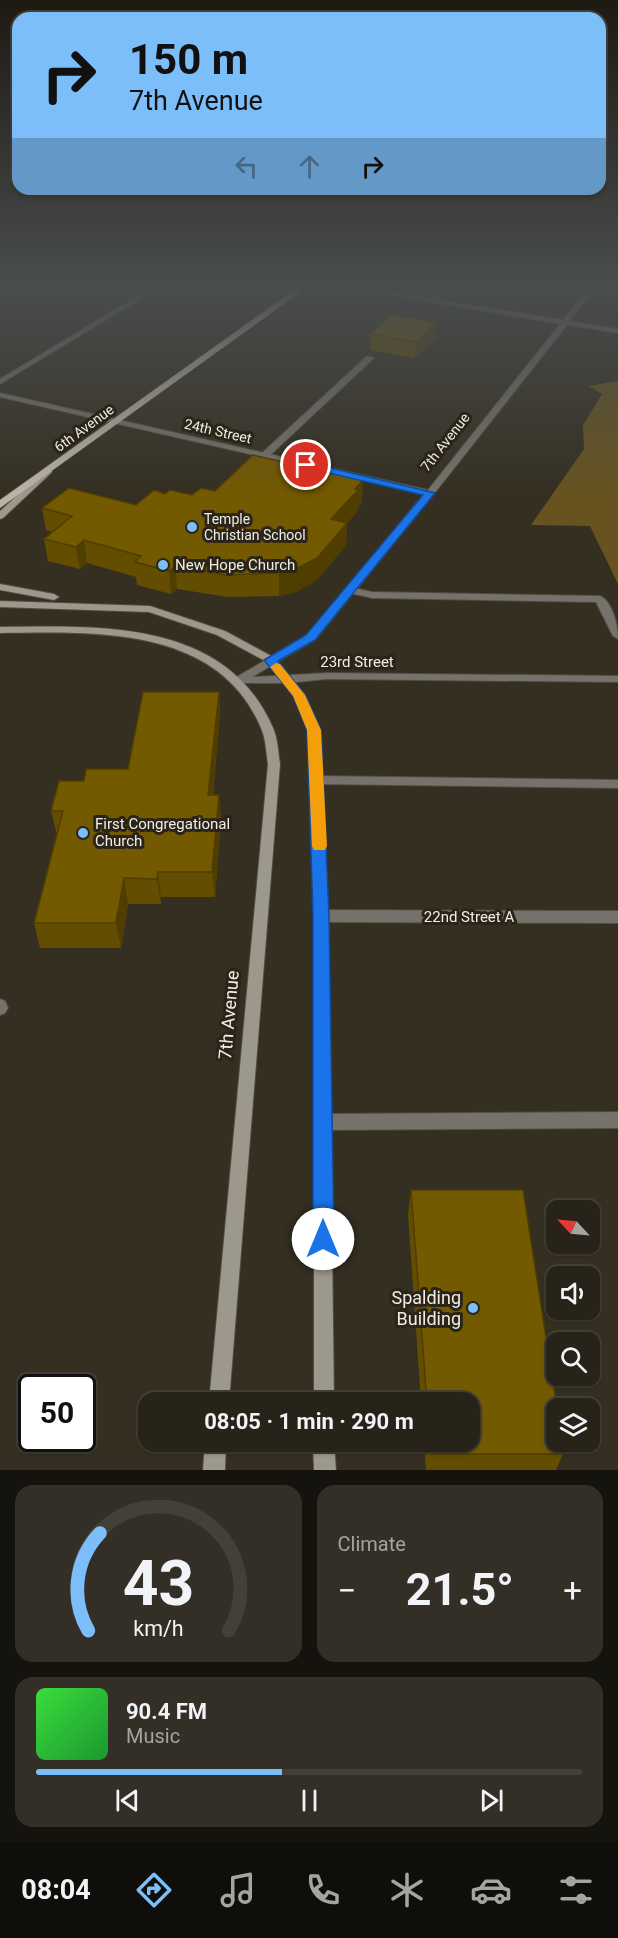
<!DOCTYPE html>
<meta charset="utf-8">
<style>
body{margin:0;font-family:Roboto,sans-serif;background:#332f26;color:#f1f3f6;height:100vh;display:flex;flex-direction:column;font-size:22px;white-space:nowrap}
*{box-sizing:border-box;margin:0}
p{font-size:20px;color:#a4a4a2}
.icon{flex:none;width:33px;height:33px;fill:none;stroke:currentColor;stroke-width:2;stroke-linecap:round;stroke-linejoin:round}
.map{position:relative;height:1470px;overflow:hidden}
.drawer{display:flex;flex-direction:column;gap:15px;padding:15px;background:#15130e;flex:1}
.drawer>*{flex:none}
.top-card{position:absolute;left:12px;top:12px;width:594px;height:183px;border-radius:18px;box-shadow:0 2px 4px #0004,0 0 0 2px #434038;background:#7cbef9;color:#111;overflow:hidden}
.needle{width:39px;rotate:296deg}
.fabs{position:absolute;left:546px;top:1200px;display:grid;gap:12px}
.fabs a{display:grid;place-items:center;width:54px;height:54px;border-radius:12px;background:#272319;box-shadow:0 2px 4px #0004,0 0 0 2px #434038;font-size:30px}
.speed{position:absolute;left:18px;top:1374px;display:flex;gap:12px;font-size:30px;font-weight:700;text-align:center}
.speed>*{display:grid;place-content:center;width:78px;height:78px;border-radius:50%;background:#272319;box-shadow:0 2px 4px #0004,0 0 0 2px #434038;line-height:1}
.speed .limit{border:3px solid #111;border-radius:9px;background:#fff;color:#111}
.pin{position:absolute;display:grid;place-items:center;width:51px;height:51px;color:#fff;margin:-26px;border:3px solid #fff;border-radius:50%;box-shadow:0 2px 6px #0007}
.me{position:absolute;width:66px;margin:-33px;rotate:0deg;stroke-linejoin:round;filter:drop-shadow(0 0 4px #0008)}
.turn{display:flex;align-items:center;gap:21px;height:126px;padding:0 18px;font-size:27px}
.turn .icon{width:78px;height:78px;stroke-width:2.5}
.turn b{display:block;font-size:42px;line-height:51px}
.lanes{display:flex;align-items:center;height:57px;padding:0 18px;background:#0003;justify-content:center;gap:30px;direction:ltr}
.lanes .off{opacity:.35}
.big{font-size:45px;font-weight:700;line-height:1.1}
.drawer .tile{flex:1;display:flex;flex-direction:column;justify-content:center;gap:9px;min-width:0;padding:0 21px;border-radius:18px;background:#332f26}
.drawer .dial{align-items:center;gap:0}
.dial svg{height:156px;overflow:visible;fill:none;stroke:#434038;stroke-width:7;stroke-linecap:round;text-anchor:middle}
.dial text{fill:#f1f3f6;stroke:none}
.song{display:flex;align-items:center;gap:18px}
.cover{width:72px;height:72px;border-radius:9px;background:linear-gradient(135deg,hsl(120 70% 55%),hsl(130 70% 35%))}
.played{height:6px;border-radius:3px;background:linear-gradient(90deg,#7cbef9 45%,#434038 45%)}
.keys{display:flex;justify-content:space-around;direction:ltr}
.heat{display:flex;justify-content:space-between;align-items:center;font-size:33px;direction:ltr}
.drawer .tiles{flex:1;display:grid;gap:15px;grid-template-columns:1fr 1fr}
.tile:last-child{grid-column:span 2}
.trip{position:absolute;left:138px;top:1392px;width:342px;height:60px;border-radius:18px;background:#272319;box-shadow:0 2px 4px #0004,0 0 0 2px #434038;font-weight:700;line-height:60px;text-align:center}
.tab-bar{display:flex;height:96px;justify-content:space-around;align-items:center;background:#100e0a;color:#a4a4a2}
.tab-bar .icon{width:42px;height:42px}
.tab-bar .selected{color:#7cbef9}
.tab-bar b{font-size:27px;color:#f1f3f6}
.map>svg:first-child{display:block}
.forest{fill:#665320}
.lines{fill:none;stroke-linecap:round;stroke-linejoin:round}
.service-casing{stroke:#524d40;stroke-width:2}
.minor-casing{stroke:#524d40;stroke-width:2}
.secondary-casing{stroke:#524d40;stroke-width:2}
.primary-casing{stroke:#524d40;stroke-width:1}
.service{fill:#75726b;fill-rule:evenodd}
.minor{fill:#75726b;fill-rule:evenodd}
.secondary{fill:#9c988c;fill-rule:evenodd}
.primary{fill:#bab4a6;fill-rule:evenodd}
.wall{fill:#634d00}
.shaded-wall{fill:#503e00}
.building{fill:#735900;stroke:#503e00;stroke-width:1.5}
.route{fill:#1a73e8;stroke:#114b97;stroke-width:1.5}
.slow{fill:#f59e0b}
.poi-dot{fill:#7cbef9;stroke:#2a2518;stroke-width:2}
.labels{text-anchor:middle;stroke-width:6;stroke-linejoin:round;paint-order:stroke}
.far-street-label{font-size:14px;fill:#f0ede4;stroke:#2a2518}
.far-poi-label{font-size:14px;fill:#f0ede4;stroke:#2a2518;text-anchor:start}
.poi-label{font-size:15px;fill:#f0ede4;stroke:#2a2518;text-anchor:start}
.street-label{font-size:15px;fill:#f0ede4;stroke:#2a2518}
.near-street-label{font-size:18px;fill:#f0ede4;stroke:#2a2518}
.near-poi-label{font-size:18px;fill:#f0ede4;stroke:#2a2518;text-anchor:end}
</style>
<div class="map">
<svg width="618" height="1470" viewBox="0 0 618 1470">
<rect width="100%" height="100%" fill="#342f21"/>
<polygon class="forest" points="618,381 618,584 590,526 531,525 584,449 583,425 602,394 588,386"/>
<g class="lines">
<g class="service-casing">
<g id="service">
<polygon points="151,288 159,288 0,384 0,379"/>
<polygon points="442,288 449,288 434,302 430,302 430,300"/>
<polygon points="608,288 618,288 618,291 609,289"/>
<polygon points="367,356 374,358 268,457 262,457 262,453"/>
<path d="M350,587L372,592L600,596C613,602 618,626 618,639L613,636L596,602L372,598L346,592V588Z"/>
<polygon points="318,776 618,780 618,788 318,784 312,780"/>
<polygon points="0,999 5,1001 8,1008 5,1013 0,1015"/>
</g>
</g>
<g class="minor-casing">
<g id="minor">
<polygon points="7,288 15,288 0,296 0,292"/>
<polygon points="350,288 365,288 563,320 589,288 595,288 569,321 618,329 618,333 567,325 433,495 315,640 252,677 327,673 618,676 618,682 327,679 287,683 233,683 231,681 233,679 307,636 424,494 0,397 0,393 428,490 560,324"/>
<polygon points="321,910 618,911 618,923 321,922 316,920 314,916 316,912"/>
<polygon points="618,1112 618,1128 323,1130 317,1128 315,1122 317,1116 323,1114"/>
</g>
</g>
<g class="secondary-casing">
<g id="secondary">
<polygon points="48,468 52,471 51,473 3,518 0,519 0,511"/>
<polygon points="0,584 54,594 59,597 54,600 0,590"/>
<polygon points="0,601 150,606 225,631 275,658 305,695 320,730 328,916 334,1402 314,1402 314,916 308,730 294,696 267,662 217,635 149,612 0,607"/>
<path d="M0,627C100,626 226,619 273,728C278,739 278,752 280,764L229,1402H209L268,764C266,752 266,739 261,728C218,625 94,632 0,633Z"/>
<polygon points="205,1442 226,1442 225,1470 203,1470"/>
<polygon points="313,1442 334,1442 336,1470 314,1470"/>
</g>
</g>
<g class="primary-casing">
<polygon id="primary" points="297,288 306,288 0,508 0,500"/>
</g>
<use href="#service" class="service"/>
<use href="#minor" class="minor"/>
<use href="#secondary" class="secondary"/>
<use href="#primary" class="primary"/>
</g>
<g class="wall">
<polygon points="436,322 435,338 414,358 370,350 370,334"/>
<polygon points="363,480 362,502 358,507 357,512 347,523 346,545 316,581 296,592 279,596 228,597 177,589 171,594 137,585 136,577 87,563 80,569 48,561 44,539 52,532 46,530 42,508 136,505 165,494 192,495 215,491"/>
<polygon points="219,692 220,716 213,795 219,795 221,820 215,897 161,897 161,904 128,904 121,948 40,948 34,923 57,835 51,811 84,781 128,769"/>
<polygon points="411,1190 563,1454 556,1470 426,1470 424,1442 470,1442 470,1402 421,1402 408,1214"/>
</g>
<g class="shaded-wall">
<polygon points="436,322 435,338 414,358 416,342"/>
<polygon points="363,480 362,502 358,507 357,512 347,523 346,545 316,581 296,592 279,596 279,573 331,519"/>
<polygon points="84,540 87,563 80,569 76,547"/>
<polygon points="175,566 177,589 171,594 169,571"/>
<polygon points="219,692 220,716 210,820 208,795"/>
<polygon points="219,795 221,820 215,897 212,872"/>
<polygon points="158,872 161,897 161,904 157,879"/>
<polygon points="124,878 128,904 121,948 116,923"/>
</g>
<g class="building">
<polygon points="392,315 436,322 416,342 370,334"/>
<polygon points="253,455 363,480 355,489 358,490 331,519 347,523 317,558 296,569 279,573 226,575 175,566 169,571 135,562 141,556 84,540 76,547 44,539 72,516 42,508 69,488 136,505 154,490 165,494 170,490 192,495 201,488 215,491"/>
<polygon points="143,692 219,692 208,795 219,795 212,872 158,872 157,879 124,878 116,923 34,923 63,811 51,811 59,781 84,781 86,769 128,769"/>
<polygon points="411,1190 523,1190 557,1408 556,1442 562,1442 563,1454 431,1454 430,1442 470,1442 470,1402 427,1402"/>
</g>
<linearGradient id="sky" x2="0" y2="1"><stop stop-color="#1d1a12"/><stop offset="0.58" stop-color="#4a4d4e"/><stop offset="1" stop-color="#4a4d4e" stop-opacity="0"/></linearGradient>
<rect width="618" height="494" fill="url(#sky)"/>
<polygon class="route" points="306,462 435,493 315,640 278,661 305,695 321,730 329,916 334,1239 331,1246 323,1249 316,1246 313,1239 313,916 307,730 293,696 264,660 306,635 423,495 303,467 303,463"/>
<polygon class="slow" points="276,663 280,664 305,695 321,730 327,846 325,850 314,850 312,846 307,730 293,696 270,667"/>
<g class="poi-dot">
<circle cx="192" cy="527" r="6"/>
<circle cx="163" cy="565" r="6"/>
<circle cx="83" cy="833" r="6"/>
<circle cx="473" cy="1308" r="6"/>
</g>
<g class="labels">
<g class="far-street-label">
<text transform="translate(84 428) rotate(-36)" y="5">6th Avenue</text>
<text transform="translate(218 431) rotate(13)" y="5">24th Street</text>
<text transform="translate(445 442) rotate(-52)" y="5">7th Avenue</text>
</g>
<g class="far-poi-label">
<text x="204" y="524">Temple<tspan x="204" dy="16">Christian School</tspan></text>
</g>
<g class="poi-label">
<text x="175" y="570">New Hope Church</text>
<text x="95" y="829">First Congregational<tspan x="95" dy="17">Church</tspan></text>
</g>
<g class="street-label">
<text x="357" y="667">23rd Street</text>
<text x="469" y="922">22nd Street A</text>
</g>
<g class="near-street-label">
<text transform="translate(229 1015) rotate(-85)" y="6">7th Avenue</text>
</g>
<g class="near-poi-label">
<text x="461" y="1304">Spalding<tspan x="461" dy="21">Building</tspan></text>
</g>
</g>
</svg>
<div class="fabs">
<a><svg class="needle" viewBox="-14 -14 28 28"><path d="M0-13l5 13h-10z" fill="#e53935"/><path d="M0 13l5-13h-10z" fill="#a4a4a2"/></svg></a>
<a><svg class="icon" aria-label="sound" viewBox="0 0 24 24"><path d="M4 9h4l5-4v14l-5-4H4zM17 9q2 3 0 6"/></svg></a>
<a><svg class="icon" aria-label="search" viewBox="0 0 24 24"><circle cx="10" cy="10" r="6"/><path d="M15 15l6 6"/></svg></a>
<a><svg class="icon" aria-label="layers" viewBox="0 0 24 24"><path d="M12 4l9 5-9 5-9-5zM3 14l9 5 9-5"/></svg></a>
</div>
<div class="speed"><div class="limit">50</div></div>
<div class="pin" style="left:306px;top:465px;background:#d93025"><svg class="icon" aria-label="arrive" viewBox="0 0 24 24"><path d="M6 21V4h12l-3 4 3 4H6"/></svg></div>
<svg class="me" style="left:323px;top:1239px" viewBox="-20 -20 40 40"><circle r="19" fill="#fff"/><path d="M0-13L10 11 0 6-10 11z" fill="#1a73e8"/></svg>
<div class="trip">08:05 · 1 min · 290 m</div>
<div class="top-card">
<div class="turn"><svg class="icon" aria-label="right" viewBox="0 0 24 24"><path d="M7 20v-9h11M14 6l5 5-5 5"/></svg><div><b>150 m</b>7th Avenue</div></div>
<div class="lanes"><svg class="icon off" aria-label="left" viewBox="0 0 24 24"><path d="M17 20v-9H6M10 6l-5 5 5 5"/></svg><svg class="icon off" aria-label="ahead" viewBox="0 0 24 24"><path d="M12 20V5M6 11l6-6 6 6"/></svg><svg class="icon" aria-label="right" viewBox="0 0 24 24"><path d="M7 20v-9h11M14 6l5 5-5 5"/></svg></div>
</div>
</div>
<section class="drawer">
<div class="tiles">
<div class="tile dial"><svg viewBox="0 0 100 80">
<path d="M14 69A42 42 0 1 1 86 69"/>
<path d="M14 69A42 42 0 0 1 20 19" stroke="#7cbef9"/>
<text x="50" y="56" font-size="32" font-weight="700">43</text>
<text x="50" y="72" font-size="11">km/h</text>
</svg></div>
<div class="tile"><p>Climate</p>
<div class="heat"><a>−</a><b class="big">21.5°</b><a>+</a></div>
</div>
<div class="tile">
<div class="song"><i class="cover"></i><div><b>90.4 FM</b><p>Music</p></div></div>
<div class="played"></div>
<div class="keys"><svg class="icon" aria-label="previous" viewBox="0 0 24 24"><path d="M18 5L8 12l10 7zM5 5v14"/></svg><svg class="icon" aria-label="pause" viewBox="0 0 24 24"><path d="M8 5v14M16 5v14"/></svg><svg class="icon" aria-label="next" viewBox="0 0 24 24"><path d="M6 5l10 7-10 7zM19 5v14"/></svg></div>
</div>
</div>
</section>
<nav class="tab-bar">
<b>08:04</b>
<svg class="icon selected" aria-label="directions" viewBox="0 0 24 24"><path d="M12 3l9 9-9 9-9-9zM9 14v-3h6M13 9l2 2-2 2"/></svg>
<svg class="icon" aria-label="music" viewBox="0 0 24 24"><path d="M9 18V5l10-2v13"/><circle cx="6" cy="18" r="3"/><circle cx="16" cy="16" r="3"/></svg>
<svg class="icon" aria-label="phone" viewBox="0 0 24 24"><path d="M5 4h4l2 5-3 2q2 4 5 5l2-3 5 2v4C11 20 4 13 5 4z"/></svg>
<svg class="icon" aria-label="climate" viewBox="0 0 24 24"><path d="M12 3v18M4 7l16 10M4 17L20 7"/></svg>
<svg class="icon" aria-label="car" viewBox="0 0 24 24"><path d="M5 17H2v-5l4-1 3-4h7l3 4 3 1v5h-3M9 17h6M6 11h13"/><circle cx="7" cy="17" r="2"/><circle cx="17" cy="17" r="2"/></svg>
<svg class="icon" aria-label="filters" viewBox="0 0 24 24"><path d="M4 7h16M4 17h16"/><circle cx="9" cy="7" r="2"/><circle cx="15" cy="17" r="2"/></svg>
</nav>
